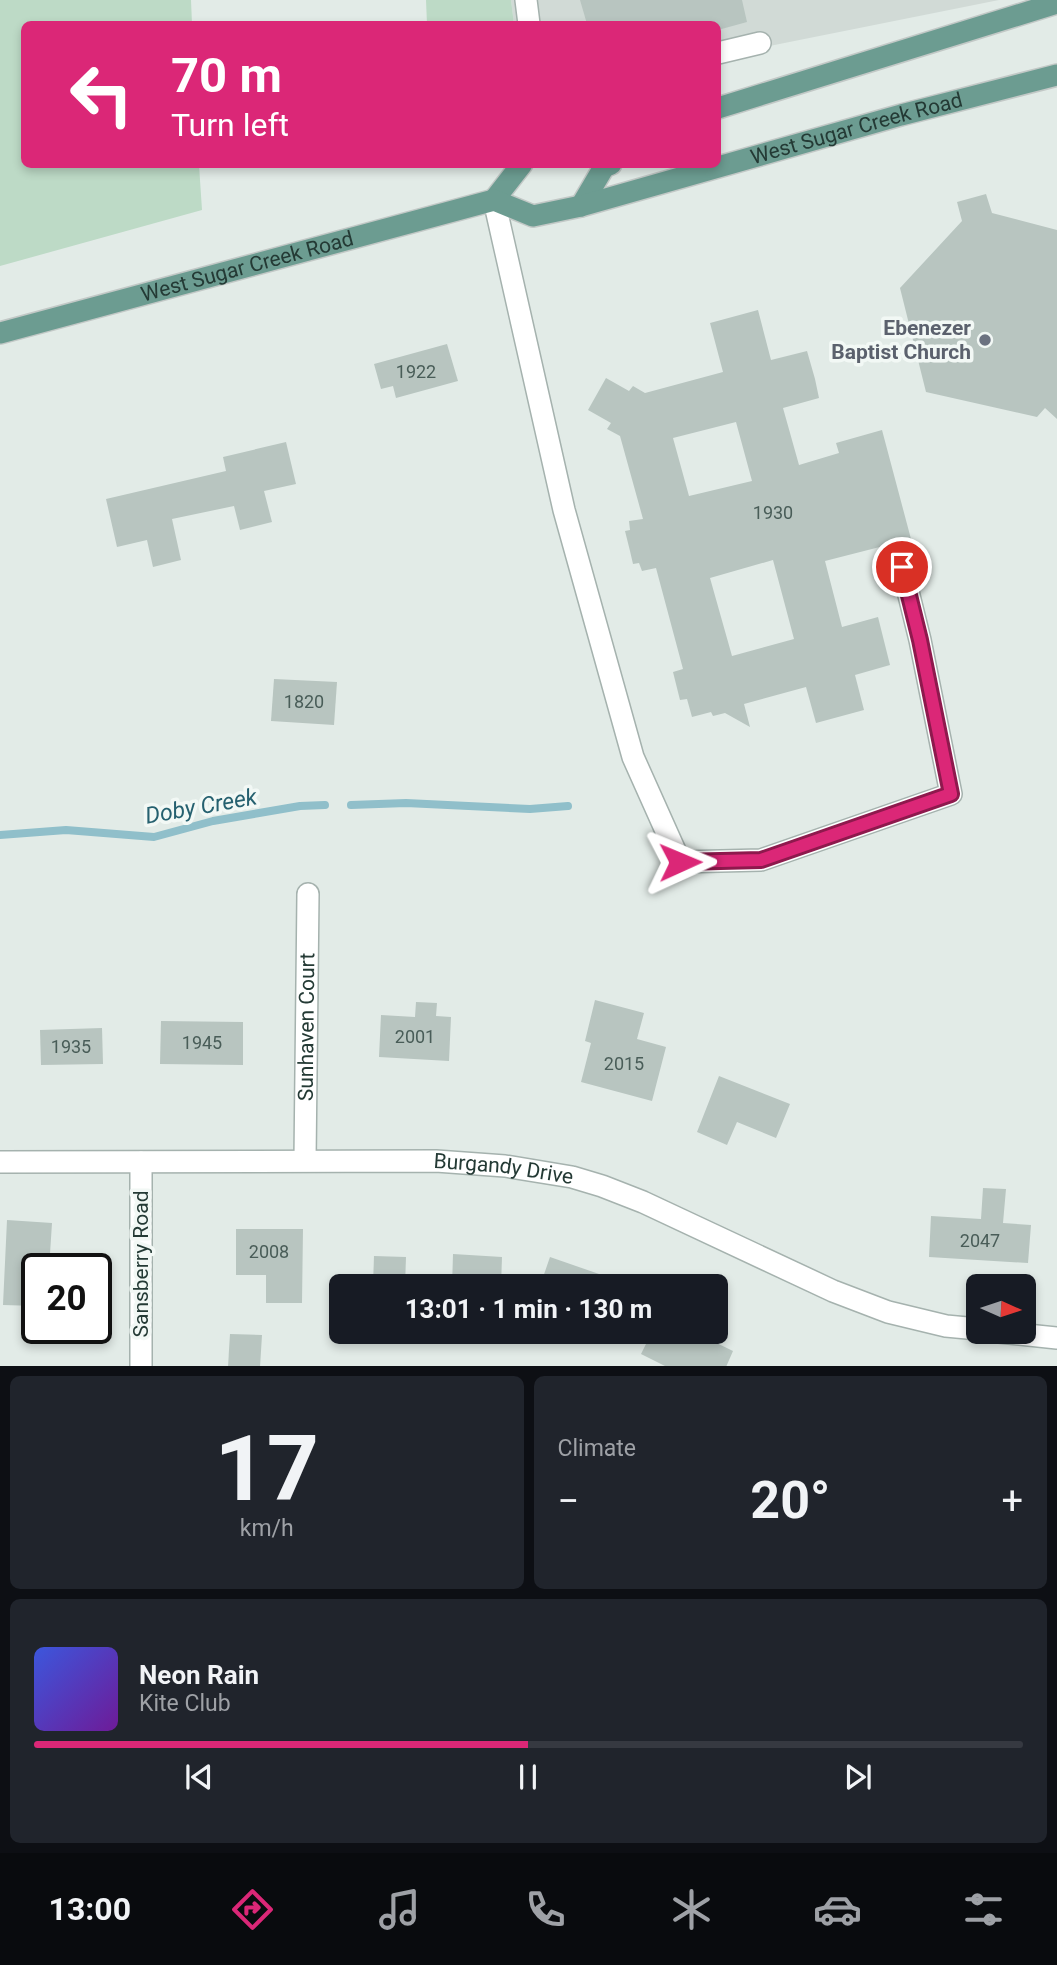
<!DOCTYPE html>
<meta charset="utf-8">
<style>
body{margin:0;font-family:Roboto,sans-serif;background:#20242c;color:#f1f3f6;height:100vh;display:flex;flex-direction:column;font-size:26px;white-space:nowrap}
*{box-sizing:border-box;margin:0}
p{font-size:23px;color:#9ea1a6}
.icon{flex:none;width:38px;height:38px;fill:none;stroke:currentColor;stroke-width:2;stroke-linecap:round;stroke-linejoin:round}
.map{position:relative;height:1366px;overflow:hidden}
.sheet{display:flex;flex-direction:column;gap:10px;padding:10px;background:#0d0f14;flex:1}
.sheet>*{flex:none}
.top-card{position:absolute;left:21px;top:21px;width:700px;height:147px;border-radius:10px;box-shadow:0 4px 10px #0003;background:#db2777;color:#fff;overflow:hidden}
.needle{width:46px;rotate:93deg}
.tools{position:absolute;left:966px;top:1274px;display:grid;gap:14px}
.tools a{display:grid;place-items:center;width:70px;height:70px;border-radius:10px;background:#171b24;box-shadow:0 4px 10px #0003;font-size:35px}
.speed{position:absolute;left:21px;top:1253px;display:flex;gap:14px;font-size:35px;font-weight:700;text-align:center}
.speed>*{display:grid;place-content:center;width:91px;height:91px;border-radius:50%;background:#171b24;box-shadow:0 4px 10px #0003;line-height:1}
.speed .limit{border:4px solid #111;border-radius:10px;background:#fff;color:#111}
.pin{position:absolute;display:grid;place-items:center;width:60px;height:60px;color:#fff;margin:-30px;border:4px solid #fff;border-radius:50%;box-shadow:0 2px 7px #0007}
.me{position:absolute;width:77px;margin:-38px;rotate:89deg;stroke-linejoin:round;filter:drop-shadow(0 0 5px #0008)}
.turn{display:flex;align-items:center;gap:24px;height:147px;padding:0 35px;font-size:32px}
.turn .icon{width:91px;height:91px;stroke-width:2.5}
.turn b{display:block;font-size:49px;line-height:60px}
.big{font-size:52px;font-weight:700;line-height:1.1}
.sheet .card{flex:1;display:flex;flex-direction:column;justify-content:center;gap:10px;min-width:0;padding:0 24px;border-radius:10px;background:#20242c}
.sheet .dial{align-items:center;gap:0}
.dial b{font-size:91px;line-height:1}
.song{display:flex;align-items:center;gap:21px}
.cover{width:84px;height:84px;border-radius:10px;background:linear-gradient(135deg,hsl(230 70% 55%),hsl(280 70% 35%))}
.played{height:7px;border-radius:4px;background:linear-gradient(90deg,#db2777 50%,#363941 50%)}
.keys{display:flex;justify-content:space-around;direction:ltr}
.heat{display:flex;justify-content:space-between;align-items:center;font-size:38px;direction:ltr}
.sheet .tiles{flex:1;display:grid;gap:10px;grid-template-columns:1fr 1fr}
.card:last-child{grid-column:span 2}
.trip{position:absolute;left:329px;top:1274px;width:399px;height:70px;border-radius:10px;background:#171b24;box-shadow:0 4px 10px #0003;font-weight:700;line-height:70px;text-align:center}
.dock{display:flex;height:112px;justify-content:space-around;align-items:center;background:#090b0e;color:#9ea1a6}
.dock .icon{width:49px;height:49px}
.dock .on{color:#db2777}
.dock b{font-size:32px;color:#f1f3f6}
.map>svg:first-child{display:block}
.built{fill:#d1dad6}
.green{fill:#bddac6}
.lines{fill:none;stroke-linecap:round;stroke-linejoin:round}
.stream{stroke:#90bfca;stroke-width:8}
.building{fill:#b8c5c0;fill-rule:evenodd}
.minor-casing{stroke:#a5b2ae;stroke-width:24}
.major-casing{stroke:#c2c8c6;stroke-width:24}
.minor{stroke:#fff;stroke-width:21}
.major{stroke:#6c9c91;stroke-width:21}
.route-casing{stroke:#8e194d;stroke-width:18}
.route{stroke:#db2777;stroke-width:12}
.worship-dot{fill:#6b7280;stroke:#f2f8f5;stroke-width:2.5}
.labels{text-anchor:middle;stroke-width:7;stroke-linejoin:round;paint-order:stroke}
.number-label{font-size:18px;fill:#495d58}
.street-label{font-size:21px;fill:#243a35;stroke:#f2f8f5}
.worship-label{font-size:21px;font-weight:bold;fill:#5b616d;stroke:#f2f8f5;text-anchor:end}
.water-label{font-size:23px;font-style:italic;fill:#25606f;stroke:#f2f8f5}
</style>
<div class="map">
<svg width="1057" height="1367" viewBox="0 0 1057 1367">
<rect width="100%" height="100%" fill="#e2ebe7"/>
<polygon class="built" points="511,0 999,0 759,48 718,60 718,24 514,24"/>
<g class="green">
<polygon points="0,0 191,0 192,24 24,24 24,164 199,165 202,210 0,266"/>
<polygon points="426,0 511,0 514,24 427,24"/>
</g>
<g class="lines">
<g class="stream">
<polyline points="351,805 406,803 530,809 568,806"/>
<polyline points="0,835 66,830 154,837 213,821 300,806 325,805"/>
</g>
</g>
<g class="building">
<polygon points="580,0 742,0 747,22 718,30 718,24 587,24"/>
<polygon points="986,194 992,213 1057,230 1057,419 1045,408 1037,417 926,392 900,288 962,221 957,202"/>
<path d="M758,310L771,360L807,351L815,379L819,398L783,408L799,465L839,453L836,443L882,430L911,539L825,561L842,627L878,617L890,665L855,675L864,710L816,723L806,687L744,704L750,727L725,713L713,716L711,712L692,717L687,699L680,700L673,672L683,669L656,568L642,571L639,563L633,564L630,551L625,531L630,530L629,521L643,519L620,436L607,429L611,423L588,410L606,378L629,391L633,386L645,393L723,372L710,323ZM736,422L752,481L689,496L673,438ZM773,560L794,639L732,656L710,578Z"/>
<polygon points="447,344 458,381 396,398 393,386 381,389 374,364"/>
<polygon points="286,442 296,484 264,491 272,522 240,530 234,506 172,519 181,560 153,567 147,540 117,547 106,499 226,471 223,457"/>
<polygon points="274,679 337,682 334,725 271,721"/>
<polygon points="595,1000 644,1013 637,1039 666,1047 652,1101 581,1082 591,1043 585,1041"/>
<polygon points="416,1002 437,1003 436,1016 451,1017 449,1061 379,1057 381,1015 415,1017"/>
<polygon points="161,1021 243,1022 243,1065 160,1064"/>
<polygon points="102,1028 103,1064 41,1065 40,1030"/>
<polygon points="719,1076 790,1104 776,1138 737,1122 727,1145 697,1132"/>
<polygon points="983,1188 1006,1189 1003,1223 1031,1225 1028,1263 929,1257 931,1216 981,1219"/>
<polygon points="7,1220 52,1223 49,1269 37,1269 37,1306 3,1305"/>
<polygon points="236,1229 303,1229 302,1303 266,1303 266,1275 236,1275"/>
<polygon points="453,1254 502,1257 501,1286 452,1286"/>
<polygon points="374,1256 406,1257 405,1286 373,1286"/>
<polygon points="550,1257 625,1283 624,1286 540,1286"/>
<polygon points="652,1332 694,1332 733,1351 726,1367 667,1367 641,1354"/>
<polygon points="230,1334 262,1335 260,1367 228,1367"/>
</g>
<g class="lines">
<g class="minor-casing">
<g id="minor">
<polyline points="526,0 529,24"/>
<polyline points="718,53 760,43"/>
<polyline points="494,200 564,510 633,757 680,862 761,860 951,794 920,640 902,567"/>
<path id="s1" d="M305,1160L308,894"/>
<path id="s2" d="M0,1162L436,1161L505,1166L572,1177L602,1186L643,1202L833,1291L888,1312L946,1326L978,1329"/>
<polyline points="141,1162 141,1367"/>
<polyline points="999,1332 1057,1338"/>
</g>
</g>
<g class="major-casing">
<g id="major">
<polyline points="718,108 1057,3"/>
<polyline points="494,200 522,164"/>
<polyline points="581,206 604,167 611,164"/>
<path id="s3" d="M0,333L494,200L533,216L581,206L901,115L1057,75"/>
</g>
</g>
<use href="#minor" class="minor"/>
<use href="#major" class="major"/>
</g>
<g class="lines">
<g class="route-casing">
<polyline id="route" points="680,862 761,860 951,794 920,640 902,567"/>
</g>
<use href="#route" class="route"/>
</g>
<circle class="worship-dot" cx="985" cy="340" r="7"/>
<g class="labels">
<g class="number-label">
<text x="416" y="378">1922</text>
<text x="773" y="519">1930</text>
<text x="304" y="708">1820</text>
<text x="415" y="1043">2001</text>
<text x="202" y="1049">1945</text>
<text x="71" y="1053">1935</text>
<text x="624" y="1070">2015</text>
<text x="980" y="1247">2047</text>
<text x="269" y="1258">2008</text>
</g>
<g class="street-label">
<text dy="7" stroke="none"><textPath href="#s3" startOffset="889">West Sugar Creek Road</textPath></text>
<text dy="7" stroke="none"><textPath href="#s3" startOffset="256">West Sugar Creek Road</textPath></text>
<text dy="7" stroke="none"><textPath href="#s1" startOffset="133">Sunhaven Court</textPath></text>
<text dy="7" stroke="none"><textPath href="#s2" startOffset="504">Burgandy Drive</textPath></text>
<text transform="translate(141 1264) rotate(-90)" y="7">Sansberry Road</text>
</g>
<g class="worship-label">
<text x="971" y="335">Ebenezer<tspan x="971" dy="24">Baptist Church</tspan></text>
</g>
<g class="water-label">
<text transform="translate(201 806) rotate(-10)" y="8">Doby Creek</text>
</g>
</g>
</svg>
<div class="tools">
<a><svg class="needle" viewBox="-14 -14 28 28"><path d="M0-13l5 13h-10z" fill="#e53935"/><path d="M0 13l5-13h-10z" fill="#9ea1a6"/></svg></a>
</div>
<div class="speed"><div class="limit">20</div></div>
<div class="pin" style="left:902px;top:567px;background:#d93025"><svg class="icon" aria-label="arrive" viewBox="0 0 24 24"><path d="M6 21V4h12l-3 4 3 4H6"/></svg></div>
<svg class="me" style="left:680px;top:862px" viewBox="-20 -20 40 40"><path d="M0-17L14 15 0 8-14 15z" fill="#db2777" stroke="#fff" stroke-width="4"/></svg>
<div class="trip">13:01 · 1 min · 130 m</div>
<div class="top-card">
<div class="turn"><svg class="icon" aria-label="left" viewBox="0 0 24 24"><path d="M17 20v-9H6M10 6l-5 5 5 5"/></svg><div><b>70 m</b>Turn left</div></div>
</div>
</div>
<section class="sheet">
<div class="tiles">
<div class="card dial"><b>17</b><p>km/h</p></div>
<div class="card"><p>Climate</p>
<div class="heat"><a>−</a><b class="big">20°</b><a>+</a></div>
</div>
<div class="card">
<div class="song"><i class="cover"></i><div><b>Neon Rain</b><p>Kite Club</p></div></div>
<div class="played"></div>
<div class="keys"><svg class="icon" aria-label="previous" viewBox="0 0 24 24"><path d="M18 5L8 12l10 7zM5 5v14"/></svg><svg class="icon" aria-label="pause" viewBox="0 0 24 24"><path d="M8 5v14M16 5v14"/></svg><svg class="icon" aria-label="next" viewBox="0 0 24 24"><path d="M6 5l10 7-10 7zM19 5v14"/></svg></div>
</div>
</div>
</section>
<nav class="dock">
<b>13:00</b>
<svg class="icon on" aria-label="directions" viewBox="0 0 24 24"><path d="M12 3l9 9-9 9-9-9zM9 14v-3h6M13 9l2 2-2 2"/></svg>
<svg class="icon" aria-label="music" viewBox="0 0 24 24"><path d="M9 18V5l10-2v13"/><circle cx="6" cy="18" r="3"/><circle cx="16" cy="16" r="3"/></svg>
<svg class="icon" aria-label="phone" viewBox="0 0 24 24"><path d="M5 4h4l2 5-3 2q2 4 5 5l2-3 5 2v4C11 20 4 13 5 4z"/></svg>
<svg class="icon" aria-label="climate" viewBox="0 0 24 24"><path d="M12 3v18M4 7l16 10M4 17L20 7"/></svg>
<svg class="icon" aria-label="car" viewBox="0 0 24 24"><path d="M5 17H2v-5l4-1 3-4h7l3 4 3 1v5h-3M9 17h6M6 11h13"/><circle cx="7" cy="17" r="2"/><circle cx="17" cy="17" r="2"/></svg>
<svg class="icon" aria-label="filters" viewBox="0 0 24 24"><path d="M4 7h16M4 17h16"/><circle cx="9" cy="7" r="2"/><circle cx="15" cy="17" r="2"/></svg>
</nav>
